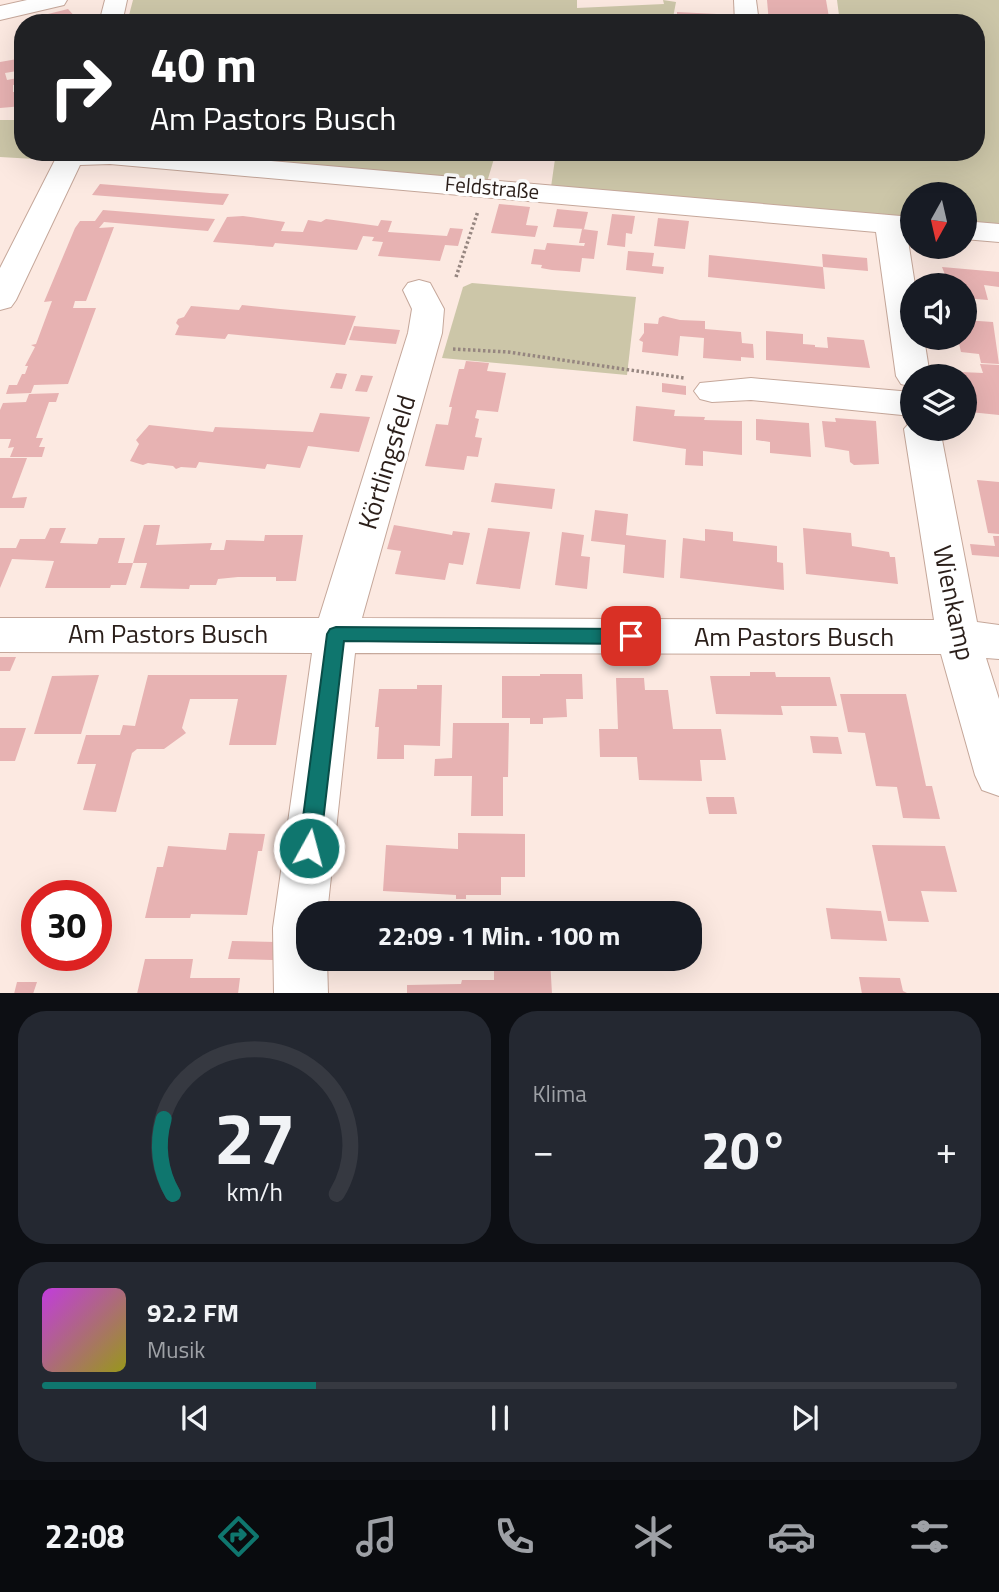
<!DOCTYPE html>
<html lang="de">
<meta charset="utf-8">
<style>
body{margin:0;font-family:"Titillium Web",sans-serif;background:#242831;color:#f1f3f6;height:100vh;display:flex;flex-direction:column;font-size:26px;white-space:nowrap}
*{box-sizing:border-box;margin:0}
p{font-size:23px;color:#9ea1a6}
.icon{flex:none;width:38px;height:38px;fill:none;stroke:currentColor;stroke-width:2;stroke-linecap:round;stroke-linejoin:round}
.map{position:relative;height:993px;overflow:hidden}
.side{display:flex;flex-direction:column;gap:18px;padding:18px;background:#0d0f14;flex:1}
.side>*{flex:none}
.guide{position:absolute;left:14px;top:14px;width:971px;height:147px;border-radius:28px;box-shadow:0 7px 28px #0002;background:#202124;color:#fff;overflow:hidden}
.needle{width:46px;rotate:188deg}
.tools{position:absolute;left:900px;top:182px;display:grid;gap:14px}
.tools a{display:grid;place-items:center;width:77px;height:77px;border-radius:50%;background:#171b24;box-shadow:0 7px 28px #0002;font-size:35px}
.speed{position:absolute;left:21px;top:880px;display:flex;gap:14px;font-size:35px;font-weight:700;text-align:center}
.speed>*{display:grid;place-content:center;width:91px;height:91px;border-radius:50%;background:#171b24;box-shadow:0 7px 28px #0002;line-height:1}
.speed .limit{border:10px solid #d22;background:#fff;color:#111}
.pin{position:absolute;display:grid;place-items:center;width:60px;height:60px;color:#fff;margin:-30px;border-radius:14px;box-shadow:0 4px 10px #0006}
.me{position:absolute;width:77px;margin:-38px;rotate:7deg;stroke-linejoin:round;filter:drop-shadow(0 0 5px #0008)}
.turn{display:flex;align-items:center;gap:24px;height:147px;padding:0 21px;font-size:32px}
.turn .icon{width:91px;height:91px;stroke-width:2.5}
.turn b{display:block;font-size:49px;line-height:60px}
.big{font-size:52px;font-weight:700;line-height:1.1}
.side .card{flex:1;display:flex;flex-direction:column;justify-content:center;gap:10px;min-width:0;padding:0 24px;border-radius:28px;background:#242831}
.side .dial{align-items:center;gap:0}
.dial svg{height:182px;overflow:visible;fill:none;stroke:#363941;stroke-width:7;stroke-linecap:round;text-anchor:middle}
.dial text{fill:#f1f3f6;stroke:none}
.song{display:flex;align-items:center;gap:21px}
.cover{width:84px;height:84px;border-radius:10px;background:linear-gradient(135deg,hsl(290 70% 55%),hsl(60 70% 35%))}
.played{height:7px;border-radius:4px;background:linear-gradient(90deg,#0f766e 30%,#363941 30%)}
.keys{display:flex;justify-content:space-around;direction:ltr}
.heat{display:flex;justify-content:space-between;align-items:center;font-size:38px;direction:ltr}
.side .tiles{flex:1;display:grid;gap:18px;grid-template-columns:1fr 1fr}
.card:last-child{grid-column:span 2}
.trip{position:absolute;left:296px;top:901px;width:406px;height:70px;border-radius:28px;background:#171b24;box-shadow:0 7px 28px #0002;font-weight:700;line-height:70px;text-align:center}
.tabs{display:flex;height:112px;justify-content:space-around;align-items:center;background:#090b0e;color:#9ea1a6}
.tabs .icon{width:49px;height:49px}
.tabs .on{color:#0f766e}
.tabs b{font-size:32px;color:#f1f3f6}
.map>svg:first-child{display:block}
.green{fill:#ccc6a8}
.building{fill:#e7b2b2}
.lines{fill:none;stroke-linecap:round;stroke-linejoin:round}
.minor-casing{stroke:#c5a79a;stroke-width:2}
.path{stroke:#968680;stroke-width:3.5;stroke-dasharray:2.5 2.5;stroke-linecap:butt}
.minor{fill:#fff;fill-rule:evenodd}
.route{fill:#0f766e;stroke:#0a4d48;stroke-width:2}
.labels{text-anchor:middle;stroke-width:7;stroke-linejoin:round;paint-order:stroke}
.far-street-label{font-size:21px;fill:#2b1f1a;stroke:#fff}
.street-label{font-size:26px;fill:#2b1f1a;stroke:#fff}
</style>
<div class="map">
<svg width="999" height="994" viewBox="0 0 999 994">
<rect width="100%" height="100%" fill="#fce9e1"/>
<g class="green">
<polygon points="133,0 577,0 577,8 664,4 663,0 676,2 672,23 127,23"/>
<polygon points="837,0 999,0 999,228 964,225 964,194 912,194 912,221 551,187 556,152 976,152 976,23 840,23"/>
<polygon points="0,120 23,120 23,152 54,152 52,160 0,157"/>
<polygon points="214,152 496,152 487,182 213,158"/>
<polygon points="472,283 636,297 627,375 442,358 463,287"/>
</g>
<g class="building">
<polygon points="767,0 826,0 830,23 769,23"/>
<polygon points="68,9 78,20 36,23 32,18"/>
<polygon points="677,12 737,15 737,23 677,23"/>
<polygon points="23,58 23,70 5,73 7,80 23,77 23,84 13,85 13,92 23,91 23,106 0,108 0,62"/>
<polygon points="100,184 210,193 229,194 223,205 92,195"/>
<polygon points="499,204 530,207 526,225 538,226 535,237 491,233"/>
<polygon points="557,209 588,212 584,229 553,227"/>
<polygon points="103,210 215,219 208,231 104,222 99,228 114,227 86,301 75,301 73,308 96,308 68,384 34,385 31,393 6,394 9,385 17,385 22,374 25,374 28,366 25,366 35,347 31,345 36,344 52,301 44,302 75,228 80,221 95,221"/>
<polygon points="612,214 635,216 632,234 626,233 625,247 607,245"/>
<polygon points="243,216 285,222 281,231 303,232 308,220 321,222 326,219 378,226 381,220 392,221 388,232 447,236 450,228 463,229 458,246 445,245 440,261 378,256 383,242 372,241 374,237 363,236 357,250 275,243 273,247 213,242 227,217"/>
<polygon points="658,218 689,221 685,249 654,246"/>
<polygon points="582,229 598,231 594,259 582,258 580,272 552,270 541,268 542,265 531,264 534,249 545,250 547,243 584,246 585,243 579,243"/>
<polygon points="628,251 654,253 652,266 664,267 663,274 626,270"/>
<polygon points="822,254 867,258 868,271 823,267 825,289 708,277 709,255 823,267"/>
<polygon points="942,267 999,272 999,287 984,285 988,300 964,298 964,285 949,285"/>
<polygon points="242,305 280,309 356,316 345,345 228,334 225,339 175,335 179,326 176,323 178,319 184,317 191,306 239,310"/>
<polygon points="663,316 680,320 705,321 705,329 741,332 742,343 753,344 754,358 741,357 741,361 703,358 704,338 680,336 678,356 642,352 643,342 639,340 644,333 644,323 658,324 659,318"/>
<polygon points="964,320 993,322 999,364 981,363 979,354 961,352 958,339 964,338"/>
<polygon points="354,326 378,328 400,330 396,344 349,340"/>
<polygon points="766,331 803,334 803,344 815,345 815,347 828,348 827,337 864,340 870,368 766,360"/>
<polygon points="466,361 489,363 487,371 506,373 498,412 477,410 475,418 479,419 475,437 482,438 478,457 467,456 464,470 425,466 436,424 448,425 452,407 449,407 459,369 464,369"/>
<polygon points="980,364 999,365 999,415 970,412 961,372 983,373"/>
<polygon points="336,373 347,374 342,389 330,388"/>
<polygon points="361,375 373,376 367,392 355,391"/>
<polygon points="662,383 686,386 686,395 662,392"/>
<polygon points="59,393 56,402 49,402 36,438 43,438 39,447 45,447 42,457 10,457 14,447 8,448 11,439 0,439 0,410 3,403 26,402 29,394"/>
<polygon points="636,406 675,410 674,416 705,417 704,420 742,421 742,455 703,451 703,466 685,465 686,449 633,441"/>
<polygon points="320,413 370,417 359,452 308,446 300,468 267,464 265,469 199,462 196,468 181,467 176,469 173,466 148,463 143,465 130,461 139,444 136,440 149,425 213,432 215,427 313,432"/>
<polygon points="835,418 876,421 879,464 854,465 850,462 849,451 825,447 822,421 836,422"/>
<polygon points="756,419 809,423 811,457 770,453 770,442 756,440"/>
<polygon points="0,458 27,458 12,498 27,497 24,508 0,508"/>
<polygon points="977,480 999,482 999,534 988,533"/>
<polygon points="495,483 555,489 552,509 491,502"/>
<polygon points="595,510 628,514 626,535 666,540 664,578 623,573 625,545 591,541"/>
<polygon points="144,525 160,525 156,545 212,543 210,550 224,550 226,540 264,541 265,535 303,535 296,581 276,581 276,577 238,577 218,579 216,585 190,585 189,589 140,588 147,563 133,563 126,585 111,585 110,588 45,588 54,561 12,559 0,588 0,548 16,548 20,539 45,539 50,528 66,528 60,543 97,544 99,538 125,538 118,563 133,563"/>
<polygon points="394,525 452,535 453,531 470,533 463,565 449,563 445,580 395,574 401,551 387,549"/>
<polygon points="488,528 530,532 520,589 476,584"/>
<polygon points="803,528 851,533 852,546 889,552 890,557 895,557 898,584 806,574"/>
<polygon points="705,529 733,532 733,541 777,546 777,562 783,563 784,590 680,578 683,538 705,541"/>
<polygon points="562,532 584,535 581,556 590,557 587,589 555,585"/>
<polygon points="993,536 999,536 999,557 972,555 970,544 995,546"/>
<polygon points="0,657 16,657 10,671 0,671"/>
<polygon points="750,672 775,672 776,677 830,677 837,706 781,706 783,715 716,714 710,676 750,676"/>
<polygon points="540,674 582,674 583,699 566,699 567,717 543,718 543,724 530,724 530,718 502,718 502,676 540,676"/>
<polygon points="99,675 81,734 34,734 52,676"/>
<polygon points="148,675 287,675 276,745 229,745 238,699 190,699 182,728 186,733 164,749 137,749 132,753 116,812 83,810 96,764 77,764 86,735 120,735 123,725 135,726"/>
<polygon points="616,678 644,678 645,690 668,690 673,729 721,729 726,760 700,760 702,781 639,780 637,757 600,757 599,729 618,729"/>
<polygon points="417,685 442,685 440,746 404,745 404,759 377,759 379,727 375,727 379,689 417,689"/>
<polygon points="840,694 906,694 926,786 932,786 940,819 903,818 897,787 876,786 865,733 848,732"/>
<polygon points="453,723 509,723 508,777 503,777 503,816 471,816 472,776 434,776 435,759 452,758"/>
<polygon points="0,728 26,728 15,761 0,761"/>
<polygon points="810,736 838,737 842,754 813,753"/>
<polygon points="706,797 734,797 737,814 709,814"/>
<polygon points="229,833 265,834 262,851 258,851 247,915 191,914 190,918 145,918 157,867 163,867 168,846 226,850"/>
<polygon points="458,833 525,834 525,877 501,877 501,895 466,895 466,899 456,899 456,895 383,891 386,845 458,849"/>
<polygon points="872,845 945,846 957,892 921,891 929,922 888,921"/>
<polygon points="520,901 598,901 599,914 521,914"/>
<polygon points="826,908 881,911 887,941 831,939"/>
<polygon points="232,941 276,942 273,960 228,959"/>
<polygon points="145,959 193,959 190,978 240,978 238,994 137,994"/>
<polygon points="494,959 550,959 552,994 407,994 407,985 461,984 462,980 494,980"/>
<polygon points="859,977 900,978 903,991 909,994 862,994"/>
<polygon points="17,982 37,982 33,994 14,994"/>
</g>
<g class="lines">
<g class="minor-casing">
<g id="minor">
<polygon points="27,0 67,0 64,5 0,20 0,6"/>
<polygon points="105,0 127,0 122,23 99,23"/>
<polygon points="734,0 756,0 759,23 735,23"/>
<polygon points="59,152 168,152 912,217 912,235 907,234 915,285 912,285 912,338 924,338 930,376 912,376 912,387 901,384 896,376 876,232 110,164 80,165 16,300 11,307 0,310 0,268"/>
<polygon points="964,221 999,224 999,242 964,239"/>
<polygon points="419,280 430,283 444,309 442,333 362,618 934,620 904,429 912,420 912,429 940,429 977,622 999,625 999,659 986,658 999,699 999,796 982,790 975,775 941,654 355,653 327,914 308,914 308,959 327,959 328,994 274,994 273,928 312,653 0,652 0,618 319,618 408,333 412,309 403,290 408,283"/>
<polygon points="751,378 912,392 912,416 751,400 712,402 700,399 694,391 700,383"/>
</g>
</g>
<g class="path">
<polyline points="456,277 478,211"/>
<polyline points="453,349 508,352 684,378"/>
</g>
<use href="#minor" class="minor"/>
</g>
<polygon class="route" points="336,627 631,629 638,631 640,636 638,642 631,644 344,641 320,848 317,854 309,857 302,854 299,848 327,634 330,629"/>
<g class="labels">
<g class="far-street-label">
<text transform="translate(492 188) rotate(5)" y="7">Feldstraße</text>
</g>
<g class="street-label">
<text transform="translate(387 462) rotate(-73)" y="9">Körtlingsfeld</text>
<text transform="translate(954 603) rotate(78)" y="9">Wienkamp</text>
<text x="168" y="643">Am Pastors Busch</text>
<text x="794" y="646">Am Pastors Busch</text>
</g>
</g>
</svg>
<div class="tools">
<a><svg class="needle" viewBox="-14 -14 28 28"><path d="M0-13l5 13h-10z" fill="#e53935"/><path d="M0 13l5-13h-10z" fill="#9ea1a6"/></svg></a>
<a><svg class="icon" aria-label="sound" viewBox="0 0 24 24"><path d="M4 9h4l5-4v14l-5-4H4zM17 9q2 3 0 6"/></svg></a>
<a><svg class="icon" aria-label="layers" viewBox="0 0 24 24"><path d="M12 4l9 5-9 5-9-5zM3 14l9 5 9-5"/></svg></a>
</div>
<div class="speed"><div class="limit">30</div></div>
<div class="pin" style="left:631px;top:636px;background:#d93025"><svg class="icon" aria-label="arrive" viewBox="0 0 24 24"><path d="M6 21V4h12l-3 4 3 4H6"/></svg></div>
<svg class="me" style="left:309px;top:848px" viewBox="-20 -20 40 40"><circle r="17" fill="#0f766e" stroke="#fff" stroke-width="3"/><path d="M0-11L8 9 0 5-8 9z" fill="#fff"/></svg>
<div class="trip">22:09 · 1 Min. · 100 m</div>
<div class="guide">
<div class="turn"><svg class="icon" aria-label="right" viewBox="0 0 24 24"><path d="M7 20v-9h11M14 6l5 5-5 5"/></svg><div><b>40 m</b>Am Pastors Busch</div></div>
</div>
</div>
<section class="side">
<div class="tiles">
<div class="card dial"><svg viewBox="0 0 100 80">
<path d="M14 69A42 42 0 1 1 86 69"/>
<path d="M14 69A42 42 0 0 1 10 36" stroke="#0f766e"/>
<text x="50" y="56" font-size="32" font-weight="700">27</text>
<text x="50" y="72" font-size="11">km/h</text>
</svg></div>
<div class="card"><p>Klima</p>
<div class="heat"><a>−</a><b class="big">20°</b><a>+</a></div>
</div>
<div class="card">
<div class="song"><i class="cover"></i><div><b>92.2 FM</b><p>Musik</p></div></div>
<div class="played"></div>
<div class="keys"><svg class="icon" aria-label="previous" viewBox="0 0 24 24"><path d="M18 5L8 12l10 7zM5 5v14"/></svg><svg class="icon" aria-label="pause" viewBox="0 0 24 24"><path d="M8 5v14M16 5v14"/></svg><svg class="icon" aria-label="next" viewBox="0 0 24 24"><path d="M6 5l10 7-10 7zM19 5v14"/></svg></div>
</div>
</div>
</section>
<nav class="tabs">
<b>22:08</b>
<svg class="icon on" aria-label="directions" viewBox="0 0 24 24"><path d="M12 3l9 9-9 9-9-9zM9 14v-3h6M13 9l2 2-2 2"/></svg>
<svg class="icon" aria-label="music" viewBox="0 0 24 24"><path d="M9 18V5l10-2v13"/><circle cx="6" cy="18" r="3"/><circle cx="16" cy="16" r="3"/></svg>
<svg class="icon" aria-label="phone" viewBox="0 0 24 24"><path d="M5 4h4l2 5-3 2q2 4 5 5l2-3 5 2v4C11 20 4 13 5 4z"/></svg>
<svg class="icon" aria-label="climate" viewBox="0 0 24 24"><path d="M12 3v18M4 7l16 10M4 17L20 7"/></svg>
<svg class="icon" aria-label="car" viewBox="0 0 24 24"><path d="M5 17H2v-5l4-1 3-4h7l3 4 3 1v5h-3M9 17h6M6 11h13"/><circle cx="7" cy="17" r="2"/><circle cx="17" cy="17" r="2"/></svg>
<svg class="icon" aria-label="filters" viewBox="0 0 24 24"><path d="M4 7h16M4 17h16"/><circle cx="9" cy="7" r="2"/><circle cx="15" cy="17" r="2"/></svg>
</nav>
